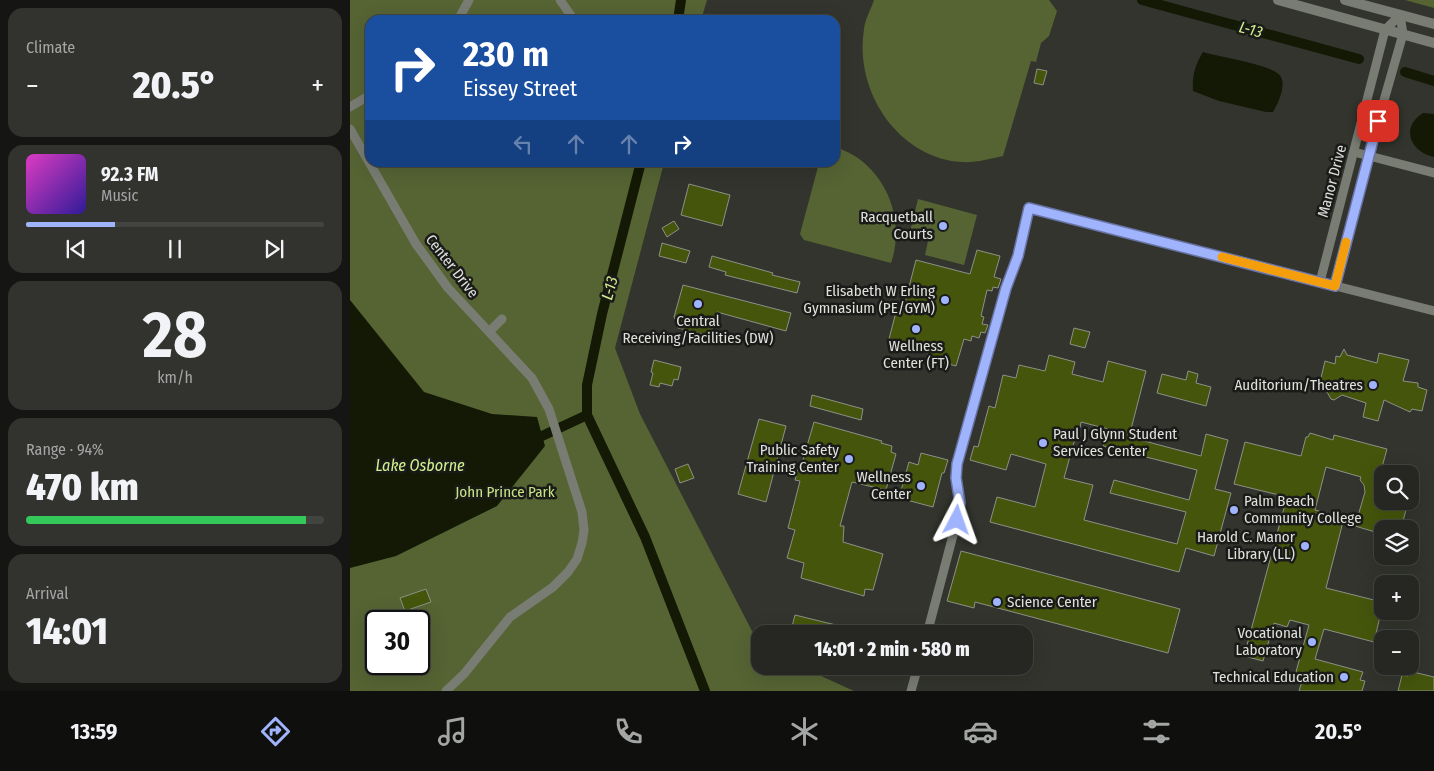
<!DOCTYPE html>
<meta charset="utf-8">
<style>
body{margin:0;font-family:"Fira Sans Condensed",sans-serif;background:#32332f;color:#f1f3f6;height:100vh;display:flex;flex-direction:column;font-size:19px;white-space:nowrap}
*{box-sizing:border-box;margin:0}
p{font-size:16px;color:#a4a5a5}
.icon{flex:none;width:28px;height:28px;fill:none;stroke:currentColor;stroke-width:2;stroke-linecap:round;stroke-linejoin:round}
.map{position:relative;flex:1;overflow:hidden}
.side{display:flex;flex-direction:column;gap:8px;padding:8px;background:#151513;width:350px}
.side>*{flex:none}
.banner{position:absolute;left:15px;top:15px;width:475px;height:152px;border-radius:15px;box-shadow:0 5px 20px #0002,0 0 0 1px #424440;background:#1a4fa0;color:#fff;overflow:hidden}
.buttons{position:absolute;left:1024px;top:465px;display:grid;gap:10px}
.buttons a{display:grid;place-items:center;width:45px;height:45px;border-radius:10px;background:#262722;box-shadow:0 5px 20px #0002,0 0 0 1px #424440;font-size:25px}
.speed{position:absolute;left:15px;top:610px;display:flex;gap:10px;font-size:25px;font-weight:700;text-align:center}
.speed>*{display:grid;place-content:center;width:65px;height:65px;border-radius:50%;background:#262722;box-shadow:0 5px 20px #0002,0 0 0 1px #424440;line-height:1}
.speed .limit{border:2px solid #111;border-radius:8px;background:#fff;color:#111}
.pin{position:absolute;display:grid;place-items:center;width:42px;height:42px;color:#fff;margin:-21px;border-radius:10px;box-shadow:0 2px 8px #0006}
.me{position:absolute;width:55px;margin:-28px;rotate:4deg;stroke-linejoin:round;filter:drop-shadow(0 0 4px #0008)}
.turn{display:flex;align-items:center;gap:18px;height:105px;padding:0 15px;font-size:22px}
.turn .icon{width:65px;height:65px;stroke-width:2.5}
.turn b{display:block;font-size:35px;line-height:42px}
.lanes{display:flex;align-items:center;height:48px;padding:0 15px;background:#0003;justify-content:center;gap:25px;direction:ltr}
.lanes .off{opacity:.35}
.big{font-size:38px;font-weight:800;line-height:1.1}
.side .widget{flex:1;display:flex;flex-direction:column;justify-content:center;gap:8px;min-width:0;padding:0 18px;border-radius:15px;background:#32332f}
.side .dial{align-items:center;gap:0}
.dial b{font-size:65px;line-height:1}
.song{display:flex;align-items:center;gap:15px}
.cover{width:60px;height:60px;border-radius:8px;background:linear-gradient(135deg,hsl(310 70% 55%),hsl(250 70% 35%))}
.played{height:5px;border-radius:2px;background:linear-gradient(90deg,#a0b3fd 30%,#424440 30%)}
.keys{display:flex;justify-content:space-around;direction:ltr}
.heat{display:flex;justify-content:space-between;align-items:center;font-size:28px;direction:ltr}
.charge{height:8px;border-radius:4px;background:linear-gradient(90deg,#34c759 94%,#424440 0)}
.trip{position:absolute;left:401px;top:625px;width:282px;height:50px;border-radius:15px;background:#262722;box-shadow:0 5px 20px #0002,0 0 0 1px #424440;font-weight:800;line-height:50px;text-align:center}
.tabs{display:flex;height:80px;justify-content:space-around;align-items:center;background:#0f100e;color:#a4a5a5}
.tabs .icon{width:35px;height:35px}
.tabs .selected{color:#a0b3fd}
.tabs b{font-size:22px;color:#f1f3f6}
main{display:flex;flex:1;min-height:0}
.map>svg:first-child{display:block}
.green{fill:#566434;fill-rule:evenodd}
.water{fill:#131904}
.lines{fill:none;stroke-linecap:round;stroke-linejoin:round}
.canal{stroke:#131904;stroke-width:10}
.building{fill:#45560c;stroke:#8d9088;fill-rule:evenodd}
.minor{stroke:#797c73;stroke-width:9}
.tertiary{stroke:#797c73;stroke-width:10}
.route-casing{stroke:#6874a4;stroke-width:12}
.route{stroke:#a0b3fd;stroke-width:9}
.slow{stroke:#f59e0b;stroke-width:9}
.poi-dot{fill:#a0b3fd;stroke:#1a1b18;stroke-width:2}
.labels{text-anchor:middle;stroke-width:5;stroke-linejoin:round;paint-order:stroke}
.street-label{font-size:15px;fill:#dfe1dd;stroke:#1a1b18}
.poi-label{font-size:15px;fill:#dfe1dd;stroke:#1a1b18;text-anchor:end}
.park-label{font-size:15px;fill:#c8e584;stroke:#1a1b18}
.water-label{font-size:16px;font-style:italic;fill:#d3f08f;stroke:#1a1b18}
</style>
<main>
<section class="side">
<div class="widget"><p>Climate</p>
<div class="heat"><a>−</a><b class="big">20.5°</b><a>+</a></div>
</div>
<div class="widget">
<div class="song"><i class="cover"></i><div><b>92.3 FM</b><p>Music</p></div></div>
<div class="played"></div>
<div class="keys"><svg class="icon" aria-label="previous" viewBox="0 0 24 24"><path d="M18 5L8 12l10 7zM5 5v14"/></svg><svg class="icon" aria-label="pause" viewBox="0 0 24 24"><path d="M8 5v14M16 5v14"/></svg><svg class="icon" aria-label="next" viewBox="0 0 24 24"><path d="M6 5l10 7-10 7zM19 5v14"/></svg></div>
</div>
<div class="widget dial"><b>28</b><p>km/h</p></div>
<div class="widget"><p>Range · 94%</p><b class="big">470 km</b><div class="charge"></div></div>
<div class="widget"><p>Arrival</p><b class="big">14:01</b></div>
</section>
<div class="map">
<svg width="1084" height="691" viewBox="0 0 1084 691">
<rect width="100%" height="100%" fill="#32342d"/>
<g class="green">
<path d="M0,0H357L351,20H20V162L314,163L265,348L290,414L403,633L410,639V666H449L504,691H0ZM26,621H69V664H26Z"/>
<path d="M524,0H699L707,11L699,36L691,43L686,62L681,61L653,156C640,159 625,163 611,162C547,157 504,90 514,29C515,19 521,9 524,0Z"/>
<polygon points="1055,0 1084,0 1084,8"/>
<path d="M485,147C533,162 557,216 541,263L454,240L450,234L469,163L485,162Z"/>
<polygon points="568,199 627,215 614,265 575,255 578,241 559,236"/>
</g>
<g class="water">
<path d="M853,52C868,57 926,65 931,77C936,87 928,103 923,112H916L869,101L843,91C842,76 845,65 853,52Z"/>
<path d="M1073,113L1084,114V157C1060,152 1050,127 1073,113Z"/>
<polygon points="0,300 74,392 142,414 187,417 195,446 147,506 46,556 0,568"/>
</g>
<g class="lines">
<g class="canal">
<polyline points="792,0 1009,59"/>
<polyline points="328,20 331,0"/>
<polyline points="1055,72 1084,81"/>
<polyline points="291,162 252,314 237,385 237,415 295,537 355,691"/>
<polyline points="192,436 237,415"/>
</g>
</g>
<g class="building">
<polygon points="687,69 697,71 693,85 684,83"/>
<polygon points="339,184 380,195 372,226 331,215"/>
<polygon points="324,221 329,229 317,237 312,228"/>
<polygon points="312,243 340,251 336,263 309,256"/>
<polygon points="627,250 650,256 644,277 651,279 648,288 643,287 642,291 637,290 631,316 634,317 632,324 638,325 635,333 631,332 629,338 622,336 621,341 614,339 606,366 577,358 578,353 562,349 563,345 539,339 547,308 553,310 566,260 620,274"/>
<polygon points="362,256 423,273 422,275 450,282 447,293 375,275 376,272 359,267"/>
<polygon points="333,285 441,313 436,331 367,312 360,336 328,328 330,322 326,321 324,317"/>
<polygon points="724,328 740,332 735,348 720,344"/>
<polygon points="994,349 997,355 1027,363 1029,353 1059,360 1053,381 1068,383 1068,387 1077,390 1072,411 1062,409 1060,412 1034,400 1028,421 1013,417 1016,403 992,395 984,400 981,399 977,392 979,384 970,382 975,361 985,364 986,356 990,357"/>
<path d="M699,355L725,362L722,374L753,382L758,361L796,371L779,437L851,456L856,434L878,440L865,489L881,493L864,556L836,548L829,572L640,522L647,497L685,507L696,464L661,454L656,470L620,460L624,446L628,447L639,406L645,408L653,375L666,378L669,365L695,371ZM731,422L758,429L753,446L847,470L839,500L764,480L760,493L836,512L827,544L734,520L743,485L714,478L728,428H730Z"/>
<polygon points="304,360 331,367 328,380 324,379 322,386 310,383 309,387 300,385 303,373 301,372"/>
<polygon points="838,371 848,374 846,383 861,387 856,406 807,393 812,374 836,380"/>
<polygon points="462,395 513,409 511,420 460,406"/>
<polygon points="409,419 436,426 416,502 388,494"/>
<polygon points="464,422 532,441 531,443 542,446 541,452 546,454 536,490 502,482 490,526 494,526 493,542 533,554 523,590 515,589 514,596 451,578 454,563 437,558 445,530 438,528 450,481 445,480 448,469 450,470"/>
<polygon points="960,433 983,440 984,435 1037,449 1029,478 1032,479 1032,483 1029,495 1032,496 1032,501 1050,501 1058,503 1053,521 1057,522 1055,529 1032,529 1032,534 1005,526 1015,492 1014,485 1010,480 1011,477 976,467 965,510 994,518 976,588 1032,602 1032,608 1024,642 974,629 965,659 1013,672 1010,680 1015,681 1012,691 949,691 952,681 944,679 959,625 940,620 937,627 924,623 913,661 894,656 937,497 884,484 895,442 951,456 956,437 958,437"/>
<polygon points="571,453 598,460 594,473 592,473 583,507 549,498 559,462 568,465"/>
<polygon points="338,464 344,478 330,483 325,469"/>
<polygon points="611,551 830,609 818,653 625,602 624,608 597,601"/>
<polygon points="76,589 81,602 55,611 50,598"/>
<polygon points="445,615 490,626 489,634 440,634"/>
<polygon points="1059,671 1084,677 1084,691 1048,691 1052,675 1058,676"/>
</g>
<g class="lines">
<g class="minor">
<polyline points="210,0 224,20"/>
<polyline points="108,20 119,0"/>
<polyline points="0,107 20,95"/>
<polyline points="0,129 66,244 98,288 182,378 199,409 232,512 234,530 232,543 227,559 218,572 203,587 160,617 114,674 96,691"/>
<polyline points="1004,152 1084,173"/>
<polyline points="970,282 1035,30 1050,15"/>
<polyline points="985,286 1018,156 1053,34 1050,15"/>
<polyline points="140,331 152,319"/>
<polyline points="577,634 607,520 610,503 606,478 607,464 656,287 668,256 679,208 1084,311"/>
<polyline points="561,691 568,666"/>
</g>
<g class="tertiary">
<polyline points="928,0 1084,43"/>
<polyline points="995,0 1084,24"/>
</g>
</g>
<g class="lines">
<g class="route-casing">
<polyline id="route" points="607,520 610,503 606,478 607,464 656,288 668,256 679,208 985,286 1028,121"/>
</g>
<use href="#route" class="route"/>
<polyline class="slow" points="872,257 985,286 996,242"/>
</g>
<g class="poi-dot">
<circle cx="593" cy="226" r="5"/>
<circle cx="595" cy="300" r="5"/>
<circle cx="348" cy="304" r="5"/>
<circle cx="566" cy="329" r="5"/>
<circle cx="1023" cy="385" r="5"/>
<circle cx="693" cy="443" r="5"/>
<circle cx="499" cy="459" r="5"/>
<circle cx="571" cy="486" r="5"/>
<circle cx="884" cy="510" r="5"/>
<circle cx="955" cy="546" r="5"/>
<circle cx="647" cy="602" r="5"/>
<circle cx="962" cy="642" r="5"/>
<circle cx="994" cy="677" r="5"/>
</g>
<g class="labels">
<g class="street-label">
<text transform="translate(982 181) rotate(-75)" y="5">Manor Drive</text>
<text transform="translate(102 266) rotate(52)" y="5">Center Drive</text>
</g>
<g class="poi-label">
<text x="583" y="222">Racquetball<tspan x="583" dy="17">Courts</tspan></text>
<text x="585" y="296">Elisabeth W Erling<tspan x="585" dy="17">Gymnasium (PE/GYM)</tspan></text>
<text x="348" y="326" text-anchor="middle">Central<tspan x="348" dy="17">Receiving/Facilities (DW)</tspan></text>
<text x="566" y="351" text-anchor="middle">Wellness<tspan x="566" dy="17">Center (FT)</tspan></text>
<text x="1013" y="390">Auditorium/Theatres</text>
<text x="703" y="439" text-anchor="start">Paul J Glynn Student<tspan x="703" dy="17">Services Center</tspan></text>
<text x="489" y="455">Public Safety<tspan x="489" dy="17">Training Center</tspan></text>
<text x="561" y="482">Wellness<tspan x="561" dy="17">Center</tspan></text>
<text x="894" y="506" text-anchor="start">Palm Beach<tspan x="894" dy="17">Community College</tspan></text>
<text x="945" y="542">Harold C. Manor<tspan x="945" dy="17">Library (LL)</tspan></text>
<text x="657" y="607" text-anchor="start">Science Center</text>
<text x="952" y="638">Vocational<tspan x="952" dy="17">Laboratory</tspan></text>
<text x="984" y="682">Technical Education</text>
</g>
<g class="park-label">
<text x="155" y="497">John Prince Park</text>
</g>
<g class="water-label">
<text transform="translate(901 29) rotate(15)" y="6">L-13</text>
<text transform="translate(259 288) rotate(-75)" y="6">L-13</text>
<text x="70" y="471">Lake Osborne</text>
</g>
</g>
</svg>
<div class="buttons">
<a><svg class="icon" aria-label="search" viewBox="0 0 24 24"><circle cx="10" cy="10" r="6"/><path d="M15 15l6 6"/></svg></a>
<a><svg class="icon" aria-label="layers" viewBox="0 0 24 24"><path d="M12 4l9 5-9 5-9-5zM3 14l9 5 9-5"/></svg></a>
<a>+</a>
<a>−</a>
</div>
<div class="speed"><div class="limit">30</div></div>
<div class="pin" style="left:1028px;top:121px;background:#d93025"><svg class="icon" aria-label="arrive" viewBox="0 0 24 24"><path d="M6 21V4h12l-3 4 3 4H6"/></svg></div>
<svg class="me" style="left:607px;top:520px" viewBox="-20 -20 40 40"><path d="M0-17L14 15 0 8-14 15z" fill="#a0b3fd" stroke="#fff" stroke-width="4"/></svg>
<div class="trip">14:01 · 2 min · 580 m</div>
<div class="banner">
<div class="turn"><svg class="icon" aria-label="right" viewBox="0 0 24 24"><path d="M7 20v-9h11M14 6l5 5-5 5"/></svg><div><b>230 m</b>Eissey Street</div></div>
<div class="lanes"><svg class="icon off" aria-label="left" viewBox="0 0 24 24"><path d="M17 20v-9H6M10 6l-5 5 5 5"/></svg><svg class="icon off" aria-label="ahead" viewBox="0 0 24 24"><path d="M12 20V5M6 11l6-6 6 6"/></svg><svg class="icon off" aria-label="ahead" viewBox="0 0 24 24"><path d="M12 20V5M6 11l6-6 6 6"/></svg><svg class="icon" aria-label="right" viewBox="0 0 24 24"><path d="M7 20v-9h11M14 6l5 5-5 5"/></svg></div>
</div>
</div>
</main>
<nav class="tabs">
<b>13:59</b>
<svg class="icon selected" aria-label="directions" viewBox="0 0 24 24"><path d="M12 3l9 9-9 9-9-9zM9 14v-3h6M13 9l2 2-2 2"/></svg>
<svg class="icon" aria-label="music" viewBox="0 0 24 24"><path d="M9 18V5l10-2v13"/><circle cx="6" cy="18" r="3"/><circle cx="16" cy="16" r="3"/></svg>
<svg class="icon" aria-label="phone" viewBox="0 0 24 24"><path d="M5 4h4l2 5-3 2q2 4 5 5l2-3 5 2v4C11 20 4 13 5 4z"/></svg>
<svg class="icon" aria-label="climate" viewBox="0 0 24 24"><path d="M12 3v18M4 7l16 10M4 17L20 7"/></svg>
<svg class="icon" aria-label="car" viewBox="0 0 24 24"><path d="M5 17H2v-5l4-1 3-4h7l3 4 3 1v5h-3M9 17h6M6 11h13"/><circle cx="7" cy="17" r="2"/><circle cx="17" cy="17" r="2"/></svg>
<svg class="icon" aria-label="filters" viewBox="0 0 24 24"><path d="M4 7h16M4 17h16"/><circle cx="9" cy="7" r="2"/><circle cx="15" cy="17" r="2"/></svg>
<b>20.5°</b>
</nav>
